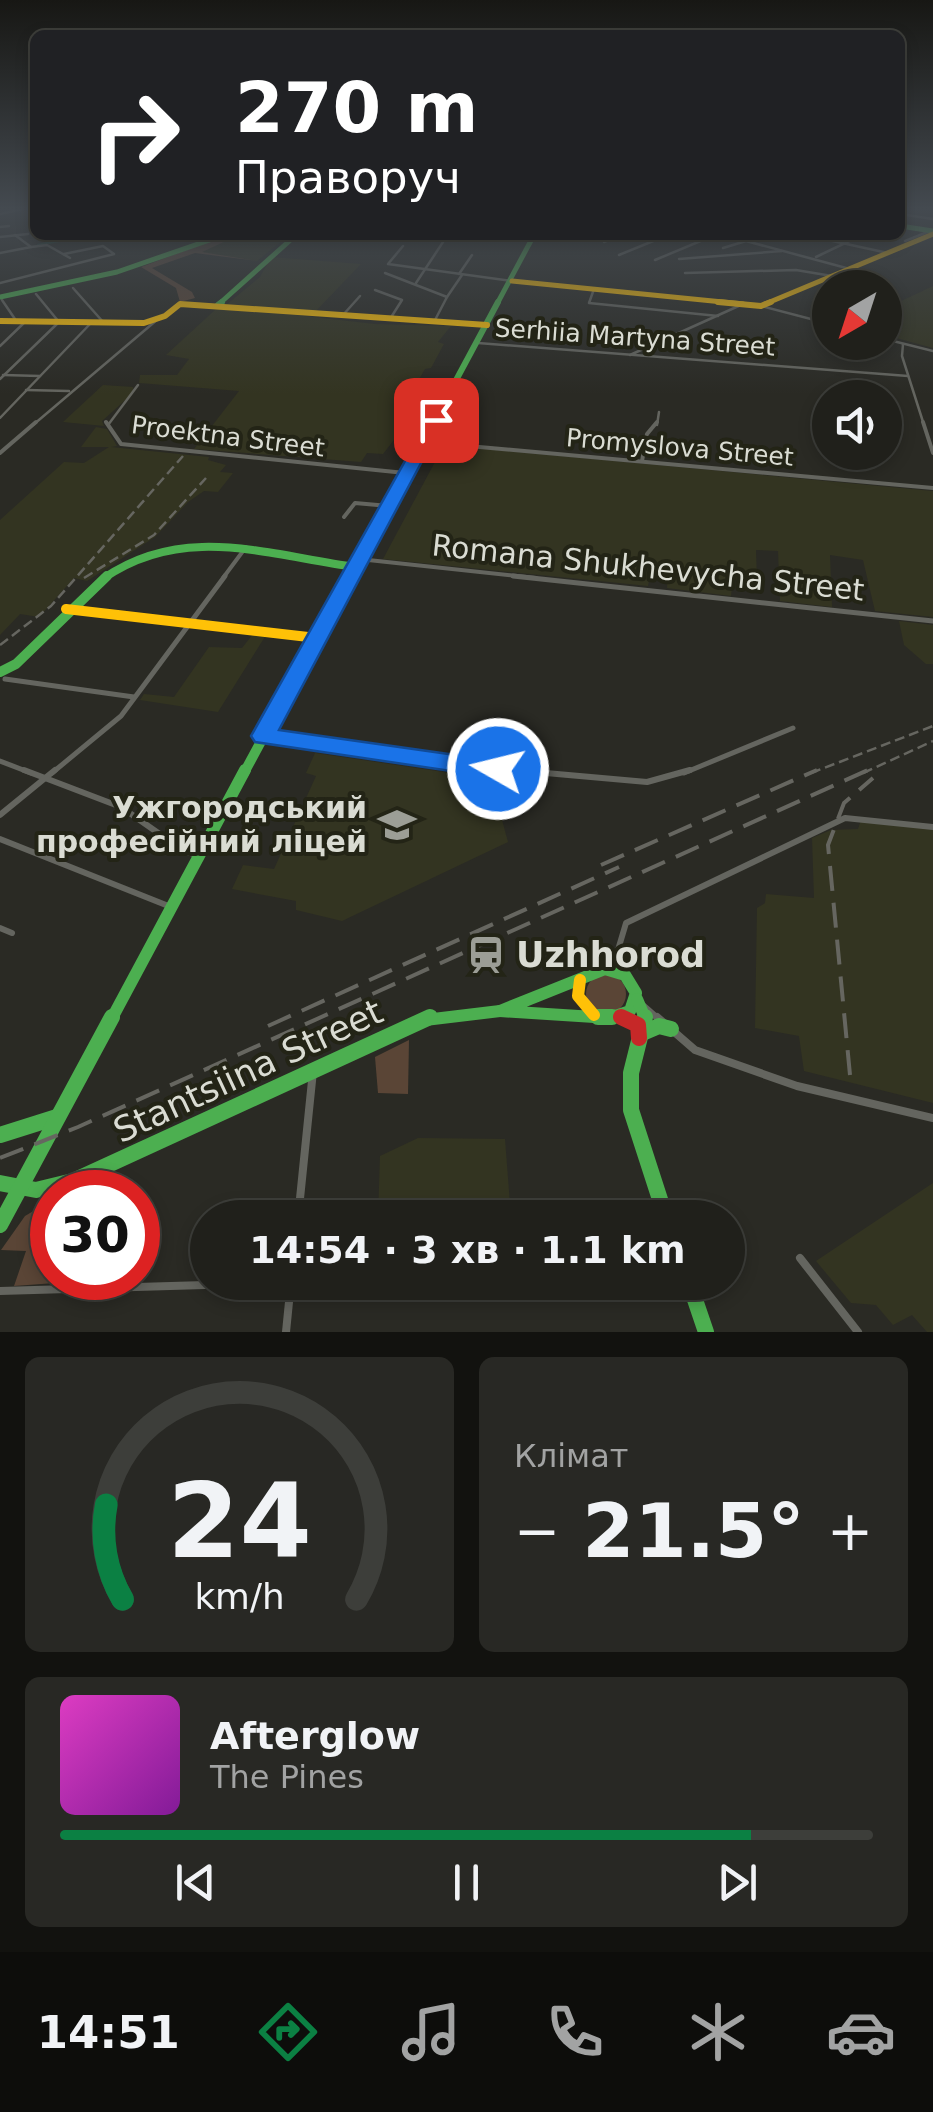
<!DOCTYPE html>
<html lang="uk">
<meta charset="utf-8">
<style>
body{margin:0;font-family:"DejaVu Sans",sans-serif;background:#282824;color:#f1f3f6;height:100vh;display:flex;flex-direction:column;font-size:38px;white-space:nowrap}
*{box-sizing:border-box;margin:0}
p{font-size:32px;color:#a2a3a3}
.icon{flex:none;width:55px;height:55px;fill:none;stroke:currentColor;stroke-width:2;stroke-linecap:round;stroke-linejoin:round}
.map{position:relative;height:1332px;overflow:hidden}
.panel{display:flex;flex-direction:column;gap:25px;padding:25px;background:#12120f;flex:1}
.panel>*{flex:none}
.guide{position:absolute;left:30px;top:30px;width:875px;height:210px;border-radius:15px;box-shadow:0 5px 15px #0003,0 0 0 2px #3d3e3a;background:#202124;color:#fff;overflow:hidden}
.needle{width:65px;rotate:219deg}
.controls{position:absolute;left:812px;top:270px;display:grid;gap:20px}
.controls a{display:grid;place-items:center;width:90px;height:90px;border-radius:50%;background:#20201b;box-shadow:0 5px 15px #0003,0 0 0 2px #3d3e3a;font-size:50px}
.speed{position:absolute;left:30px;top:1170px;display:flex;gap:20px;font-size:50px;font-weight:700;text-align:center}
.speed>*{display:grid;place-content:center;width:130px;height:130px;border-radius:50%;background:#20201b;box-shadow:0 5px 15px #0003,0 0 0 2px #3d3e3a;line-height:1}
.speed .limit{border:15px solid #d22;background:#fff;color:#111}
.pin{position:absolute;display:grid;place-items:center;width:85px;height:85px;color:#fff;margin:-42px;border-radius:20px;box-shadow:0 5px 15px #0006}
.me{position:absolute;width:110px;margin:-55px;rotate:278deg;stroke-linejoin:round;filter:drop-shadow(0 0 8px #0008)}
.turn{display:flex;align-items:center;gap:35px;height:210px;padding:0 40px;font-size:45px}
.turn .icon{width:130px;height:130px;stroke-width:2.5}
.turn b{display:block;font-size:70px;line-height:85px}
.big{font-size:75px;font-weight:600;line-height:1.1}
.panel .widget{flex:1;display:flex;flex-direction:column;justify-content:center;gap:15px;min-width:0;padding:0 35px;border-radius:15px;background:#282824}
.panel .dial{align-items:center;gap:0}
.dial svg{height:260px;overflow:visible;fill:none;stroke:#3d3e3a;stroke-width:7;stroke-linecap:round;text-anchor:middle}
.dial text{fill:#f1f3f6;stroke:none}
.song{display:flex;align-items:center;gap:30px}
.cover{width:120px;height:120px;border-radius:15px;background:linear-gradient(135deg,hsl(310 70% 55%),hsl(290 70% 35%))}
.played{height:10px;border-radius:5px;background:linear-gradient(90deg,#0b8043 85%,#3d3e3a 85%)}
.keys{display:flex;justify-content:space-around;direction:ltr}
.heat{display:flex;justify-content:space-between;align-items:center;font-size:55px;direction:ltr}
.panel .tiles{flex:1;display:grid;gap:25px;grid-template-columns:1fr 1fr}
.widget:last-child{grid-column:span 2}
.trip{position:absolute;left:190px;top:1200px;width:555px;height:100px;border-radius:50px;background:#20201b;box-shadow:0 5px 15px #0003,0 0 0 2px #3d3e3a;font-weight:600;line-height:100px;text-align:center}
.tabs{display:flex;height:160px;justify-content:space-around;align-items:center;background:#0d0d0b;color:#a2a3a3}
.tabs .icon{width:70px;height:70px}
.tabs .active{color:#0b8043}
.tabs b{font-size:45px;color:#f1f3f6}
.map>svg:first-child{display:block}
.built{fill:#333421}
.green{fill:#5a4536}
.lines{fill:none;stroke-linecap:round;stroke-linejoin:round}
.stream{stroke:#22473c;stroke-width:2.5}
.street-far4{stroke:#64655f;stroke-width:2.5}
.street-far3{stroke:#64655f;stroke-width:4}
.street-far2{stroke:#64655f;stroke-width:5}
.street-far1{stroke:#64655f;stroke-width:6}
.street{stroke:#64655f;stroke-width:8}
.fast-far5{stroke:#4caf50;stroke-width:5}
.fast-far4{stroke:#4caf50;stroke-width:6}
.fast-far3{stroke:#4caf50;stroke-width:8}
.fast-far2{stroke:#4caf50;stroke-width:10}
.fast-far1{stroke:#4caf50;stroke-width:12}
.fast{stroke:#4caf50;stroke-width:16}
.slow-far3{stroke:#ffc107;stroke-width:5}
.slow-far2{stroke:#ffc107;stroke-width:6}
.slow-far1{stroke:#ffc107;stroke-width:10}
.slow{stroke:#ffc107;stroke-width:12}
.jam-far1{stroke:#c62828;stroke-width:12}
.jam{stroke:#c62828;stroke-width:16}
.rail-far1{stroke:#666660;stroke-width:2.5;stroke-dasharray:10 5;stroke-linecap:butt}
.rail{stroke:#666660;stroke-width:4;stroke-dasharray:25 12;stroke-linecap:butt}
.route{fill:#1a73e8;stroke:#114b97;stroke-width:2.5}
.labels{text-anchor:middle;stroke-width:8;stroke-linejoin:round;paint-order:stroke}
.far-street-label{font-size:25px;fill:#dadcd3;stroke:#232416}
.street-label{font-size:30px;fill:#dadcd3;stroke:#232416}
.poi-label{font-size:30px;font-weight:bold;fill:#dadcd3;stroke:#232416;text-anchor:end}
.near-poi-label{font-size:35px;font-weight:bold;fill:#dadcd3;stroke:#232416;text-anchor:start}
.near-street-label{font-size:35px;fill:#dadcd3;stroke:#232416}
</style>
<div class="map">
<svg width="933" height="1332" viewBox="0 0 933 1332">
<rect width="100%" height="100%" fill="#2a2a24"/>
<g class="built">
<polygon points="239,235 289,235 257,261 200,252"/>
<polygon points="271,257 361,264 315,312 225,306 260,277"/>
<polygon points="933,286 933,348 885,335 885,317 903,307 895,304"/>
<polygon points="234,308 375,324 451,326 438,342 444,344 431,368 425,369 398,416 428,419 424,427 404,427 383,454 367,453 361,462 194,449 239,391 139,383 140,375 177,375 189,359 166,355 216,309"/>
<polygon points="103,385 133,387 133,393 102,421 104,426 63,422"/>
<polygon points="96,427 107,429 117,446 111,447 209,457 208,460 226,465 220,472 233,473 218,492 204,491 188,502 155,537 87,581 74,578 39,617 20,614 0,635 0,520 64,462 84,463 109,447 81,447"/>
<polygon points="444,445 933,491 933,617 875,611 863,560 830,555 832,607 780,601 778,551 756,550 757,581 733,578 731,596 667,588 668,572 651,570 648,586 383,559"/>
<polygon points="899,621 933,625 933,664 926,664 904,645"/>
<polygon points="253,634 266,635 218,712 140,700 144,694 174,697 209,647 242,648"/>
<polygon points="315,753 491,779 508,842 342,921 296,910 296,901 232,889 243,865 274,869 316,776 306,773"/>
<polygon points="861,820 933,829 933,1103 804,1071 799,1036 755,1028 757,908 765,903 766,894 814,898 812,838 831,830 858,829"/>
<polygon points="418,1138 505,1139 511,1217 378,1217 380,1156"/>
<polygon points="933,1183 933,1332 927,1332 912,1315 893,1325 876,1305 851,1303 816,1261"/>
</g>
<g class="green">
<polygon points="227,235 239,235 202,252 257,261 195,253 152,268 192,292 195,298 180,302 176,288 141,267"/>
<circle cx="606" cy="994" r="20"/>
<polygon points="409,1040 408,1094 378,1093 375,1057"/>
<polygon points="52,1200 52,1278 82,1281 14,1286 26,1251 1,1250 25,1216"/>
</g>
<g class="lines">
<polyline class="stream" points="38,245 88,235"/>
<g class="street-far4">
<polyline points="0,214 27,208"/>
<polyline points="900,214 933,219"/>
<polyline points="0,227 9,226"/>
<polyline points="805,235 888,253"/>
<polyline points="0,237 28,234"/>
<polyline points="754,241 768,235"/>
<polyline points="905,241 930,231"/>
<polyline points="604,242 621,235"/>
<polyline points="403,246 388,264 512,281"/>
<polyline points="31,247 47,245 70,258"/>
<polyline points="723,248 746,241 850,269"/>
<polyline points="0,253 31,247 15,235"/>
<polyline points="619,255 668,235"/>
<polyline points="816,257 862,235"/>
<polyline points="679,259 782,251"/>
<polyline points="655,260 715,235"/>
<polyline points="385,273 447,297 434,322"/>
<polyline points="685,273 796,270 832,276"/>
<polyline points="459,274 472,255"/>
<polyline points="0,283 114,254 103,246 64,254"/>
<polyline points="416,283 447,236"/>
<polyline points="73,288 104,323"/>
<polyline points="594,289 589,303 718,316"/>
<polyline points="375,290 402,300 390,319"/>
<polyline points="447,297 462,275"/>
<polyline points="2,300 17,322"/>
<polyline points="761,306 830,324"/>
<polyline points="343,315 360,296"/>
<polyline points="885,339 933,351"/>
<polyline points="478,343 908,376"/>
<polyline points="903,344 902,356 924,425"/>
<polyline points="0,346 26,321"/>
<polyline points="630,355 743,304"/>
<polyline points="3,375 40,376"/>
<polyline points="0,379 59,322 36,294"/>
<polyline points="26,390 69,391"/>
<polyline points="0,418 91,323"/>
<polyline points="33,425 158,319"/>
<polyline points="108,425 138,385"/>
<polyline points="657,425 659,412"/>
</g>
<g class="street-far3">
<polyline points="106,422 121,444 405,473"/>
<polyline points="923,422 933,453"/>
<polyline points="424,442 933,488"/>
<polyline points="0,453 36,422"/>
<polyline points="642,461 647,434 657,422"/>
<polyline points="344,517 355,503 389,506"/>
<polyline points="359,559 536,578"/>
<polyline points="223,578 246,547"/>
</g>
<g class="street-far2">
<polyline points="513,576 933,621"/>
<polyline points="5,679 134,697"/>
<polyline points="264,736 541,773"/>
<polyline points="0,761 31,773"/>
<polyline points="52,773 121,716 225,576"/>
<polyline points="684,773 793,728"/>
</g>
<g class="street-far1">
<polyline points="24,770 121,807 184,851 199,856"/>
<polyline points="512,770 647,782 690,770"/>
<polyline points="0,815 55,770"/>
<polyline points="0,839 171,907"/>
<polyline points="0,928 12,933"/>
<polyline points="612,970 626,923 845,818 933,827"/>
<polyline points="644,1006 660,1020"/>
</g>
<g class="street">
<polyline points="657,1017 695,1050 797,1086 933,1118"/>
<polyline points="298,1218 313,1071"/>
<polyline points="800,1258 858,1332"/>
<polyline points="0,1291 309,1282"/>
<polyline points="286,1332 291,1282"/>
</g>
<g class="fast-far5">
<polyline points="900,226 933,231"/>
<polyline points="0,297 117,272 224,235"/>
<polyline points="219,304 296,235"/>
<polyline points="497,304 534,235"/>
</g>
<g class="fast-far4">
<polyline points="218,305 222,302"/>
<polyline points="432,425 498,302"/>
</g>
<g class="fast-far3">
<path d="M104,578C184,523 267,555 355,567"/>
<polyline points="349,578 433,422"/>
</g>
<g class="fast-far2">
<polyline points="0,672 16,664 107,576"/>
<polyline points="244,773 350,576"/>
</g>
<g class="fast-far1">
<polygon points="605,969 625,975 636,993 630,1011 610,1018 500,1011"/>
<polyline points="637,999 646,1020"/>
<polyline points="111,1020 245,770"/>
<polyline points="425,1020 500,1011"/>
</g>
<g class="fast">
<polyline points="598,1017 612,1017"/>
<polyline points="645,1017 631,1073 631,1110 666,1218"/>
<polyline points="645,1032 659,1026 671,1029"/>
<polyline points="0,1135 57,1117"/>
<polyline points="0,1183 36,1190 73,1181 430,1017"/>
<polyline points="0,1225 112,1017"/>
<polyline points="689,1282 706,1332"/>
</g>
<g class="slow-far3">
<polyline points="512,281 743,304"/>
<polyline points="765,304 933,234"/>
</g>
<g class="slow-far2">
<polyline points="718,302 761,306 771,302"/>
<polyline points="0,321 144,323 165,316 180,304 487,325"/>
</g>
<polyline class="slow-far1" points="66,609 317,638"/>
<polyline class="slow" points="580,980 578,996 594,1015"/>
<polyline class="jam-far1" points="621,1017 627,1020"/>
<polyline class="jam" points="621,1017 638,1025 639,1038"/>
<g class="rail-far1">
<polyline points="84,578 154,535 206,478"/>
<polyline points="0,645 51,606 183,456"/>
<polyline points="811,773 933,726"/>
<polyline points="863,773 933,741"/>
</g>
<g class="rail">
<polyline points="601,865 817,770"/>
<polyline points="268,1026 619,867"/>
<polyline points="850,1075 828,845 844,803 873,778"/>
<polyline points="0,1158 78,1127 868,770"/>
</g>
</g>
<linearGradient id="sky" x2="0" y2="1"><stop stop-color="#171714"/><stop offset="0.53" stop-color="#444a50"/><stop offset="1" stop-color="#444a50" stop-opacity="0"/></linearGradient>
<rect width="933" height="394" fill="url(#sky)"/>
<polygon class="route" points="436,415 444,420 279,730 498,761 511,769 498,778 255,742 251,736 428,420"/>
<defs>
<g id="university-bare" transform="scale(3)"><path d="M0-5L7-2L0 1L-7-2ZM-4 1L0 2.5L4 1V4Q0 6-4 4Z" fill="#9c9e96" stroke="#232416" stroke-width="2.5" paint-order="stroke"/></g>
<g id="station-bare" transform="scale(3)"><path d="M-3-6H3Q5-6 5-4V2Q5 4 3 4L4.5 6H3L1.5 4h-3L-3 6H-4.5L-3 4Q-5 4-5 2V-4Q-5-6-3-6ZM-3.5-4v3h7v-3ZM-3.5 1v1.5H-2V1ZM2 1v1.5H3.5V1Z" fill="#9c9e96" stroke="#232416" stroke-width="2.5" paint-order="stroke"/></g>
</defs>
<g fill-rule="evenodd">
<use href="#university-bare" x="397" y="825"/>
<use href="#station-bare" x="486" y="955"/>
</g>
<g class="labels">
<g class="far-street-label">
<text transform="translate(635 337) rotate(4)" y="9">Serhiia Martyna Street</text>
<text transform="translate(228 436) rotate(7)" y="9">Proektna Street</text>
<text transform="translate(680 447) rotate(5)" y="9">Promyslova Street</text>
</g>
<g class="street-label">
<text transform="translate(648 568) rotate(6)" y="10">Romana Shukhevycha Street</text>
</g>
<g class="poi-label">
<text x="367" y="818">Ужгородський<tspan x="367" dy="34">професійний ліцей</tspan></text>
</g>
<g class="near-poi-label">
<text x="516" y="967">Uzhhorod</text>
</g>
<g class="near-street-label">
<text transform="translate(248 1071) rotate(-25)" y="12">Stantsiina Street</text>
</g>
</g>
</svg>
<div class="controls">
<a><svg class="needle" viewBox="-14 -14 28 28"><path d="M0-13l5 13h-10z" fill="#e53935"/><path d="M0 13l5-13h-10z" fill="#a2a3a3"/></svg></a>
<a><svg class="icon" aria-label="sound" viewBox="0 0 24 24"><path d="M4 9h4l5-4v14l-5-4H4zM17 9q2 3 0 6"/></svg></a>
</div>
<div class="speed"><div class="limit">30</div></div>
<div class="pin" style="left:436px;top:420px;background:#d93025"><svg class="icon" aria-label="arrive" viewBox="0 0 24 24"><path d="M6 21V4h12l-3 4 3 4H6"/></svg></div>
<svg class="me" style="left:498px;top:769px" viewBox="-20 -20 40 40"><circle r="17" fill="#1a73e8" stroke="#fff" stroke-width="3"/><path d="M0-11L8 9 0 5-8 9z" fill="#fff"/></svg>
<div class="trip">14:54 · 3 хв · 1.1 km</div>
<div class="guide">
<div class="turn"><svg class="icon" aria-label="right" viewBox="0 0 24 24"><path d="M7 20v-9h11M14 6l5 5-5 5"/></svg><div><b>270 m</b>Праворуч</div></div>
</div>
</div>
<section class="panel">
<div class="tiles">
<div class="widget dial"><svg viewBox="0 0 100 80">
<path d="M14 69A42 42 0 1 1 86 69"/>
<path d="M14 69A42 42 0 0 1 9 40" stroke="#0b8043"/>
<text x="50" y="56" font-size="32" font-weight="700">24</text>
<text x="50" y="72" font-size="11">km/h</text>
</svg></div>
<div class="widget"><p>Клімат</p>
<div class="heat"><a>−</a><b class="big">21.5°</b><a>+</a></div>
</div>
<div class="widget">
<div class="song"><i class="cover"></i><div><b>Afterglow</b><p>The Pines</p></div></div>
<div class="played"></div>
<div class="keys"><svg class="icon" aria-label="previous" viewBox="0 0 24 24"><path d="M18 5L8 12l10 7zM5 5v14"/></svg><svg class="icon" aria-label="pause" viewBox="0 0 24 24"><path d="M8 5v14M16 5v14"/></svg><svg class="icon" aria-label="next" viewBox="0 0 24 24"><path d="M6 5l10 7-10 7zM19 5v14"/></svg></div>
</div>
</div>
</section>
<nav class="tabs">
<b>14:51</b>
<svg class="icon active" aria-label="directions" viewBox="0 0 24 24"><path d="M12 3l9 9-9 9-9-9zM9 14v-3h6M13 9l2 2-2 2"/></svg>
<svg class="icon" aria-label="music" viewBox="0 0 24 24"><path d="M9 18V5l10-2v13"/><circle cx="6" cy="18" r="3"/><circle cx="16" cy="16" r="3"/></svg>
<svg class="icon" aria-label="phone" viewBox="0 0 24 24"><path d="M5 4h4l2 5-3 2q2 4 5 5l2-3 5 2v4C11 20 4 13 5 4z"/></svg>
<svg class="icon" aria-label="climate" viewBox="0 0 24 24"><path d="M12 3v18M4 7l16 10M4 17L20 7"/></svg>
<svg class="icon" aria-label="car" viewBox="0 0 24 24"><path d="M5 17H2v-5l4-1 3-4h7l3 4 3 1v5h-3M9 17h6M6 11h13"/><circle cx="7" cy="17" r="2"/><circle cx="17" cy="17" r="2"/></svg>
</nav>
